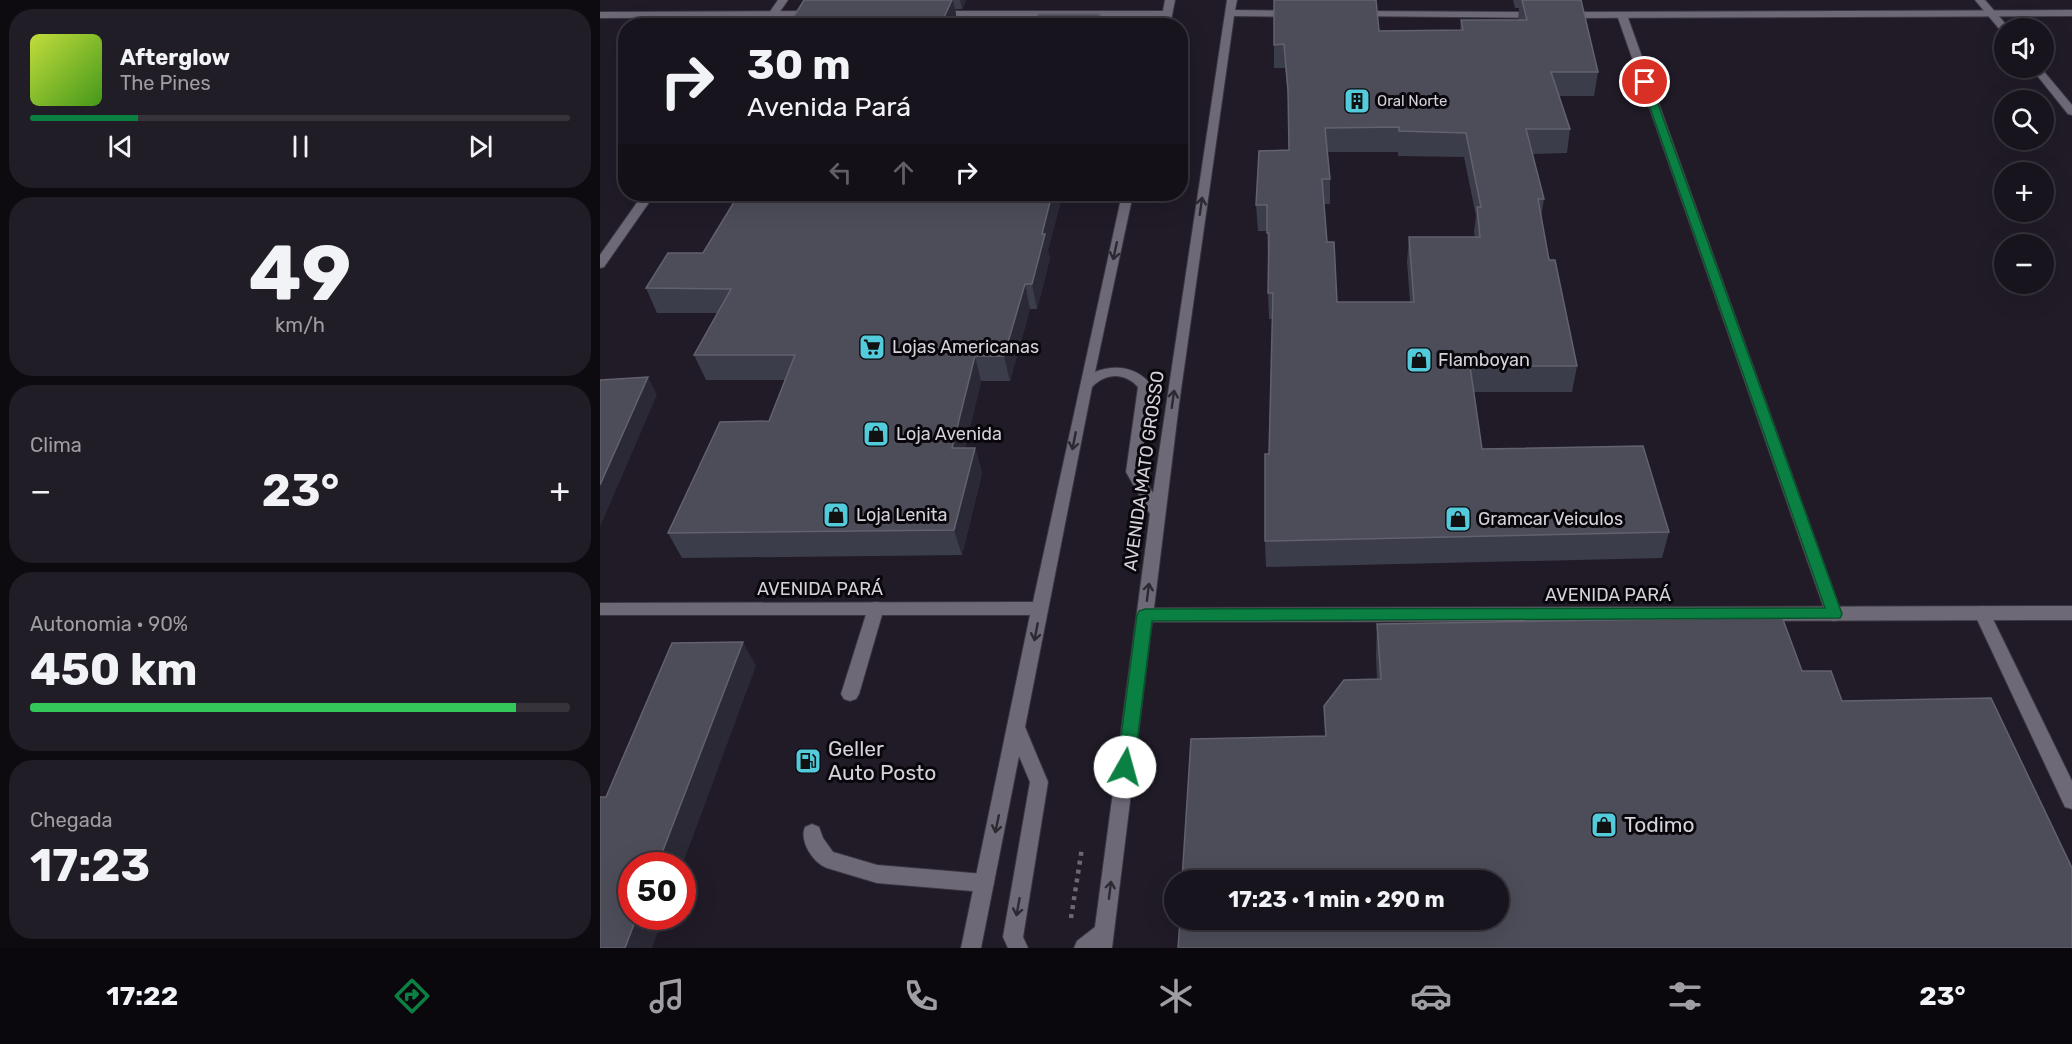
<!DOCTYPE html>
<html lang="pt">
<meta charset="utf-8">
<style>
body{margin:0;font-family:Rubik,sans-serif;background:#211d26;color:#f1f3f6;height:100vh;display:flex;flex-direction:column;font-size:22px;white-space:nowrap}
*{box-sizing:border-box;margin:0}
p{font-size:20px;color:#9f9ea4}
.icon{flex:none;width:33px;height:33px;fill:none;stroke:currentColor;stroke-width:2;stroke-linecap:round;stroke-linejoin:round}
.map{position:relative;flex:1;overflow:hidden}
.sheet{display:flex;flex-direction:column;gap:9px;padding:9px;background:#0d0b10;width:600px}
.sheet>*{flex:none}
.guide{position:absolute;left:18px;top:18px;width:570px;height:183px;border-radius:24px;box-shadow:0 6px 24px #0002,0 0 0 2px #36333b;background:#18141d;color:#f1f3f6;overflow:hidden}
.fabs{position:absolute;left:1394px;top:18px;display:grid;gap:12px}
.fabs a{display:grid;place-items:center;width:60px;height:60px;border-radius:50%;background:#18141d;box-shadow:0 6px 24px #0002,0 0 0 2px #36333b;font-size:30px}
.speed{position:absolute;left:18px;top:852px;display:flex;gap:12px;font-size:30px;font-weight:700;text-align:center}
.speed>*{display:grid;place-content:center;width:78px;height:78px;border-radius:50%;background:#18141d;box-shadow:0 6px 24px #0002,0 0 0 2px #36333b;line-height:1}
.speed .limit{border:9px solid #d22;background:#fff;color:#111}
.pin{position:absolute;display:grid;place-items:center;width:51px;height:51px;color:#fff;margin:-26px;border:3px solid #fff;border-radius:50%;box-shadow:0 2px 6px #0007}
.me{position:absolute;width:66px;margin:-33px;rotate:7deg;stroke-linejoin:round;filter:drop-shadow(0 0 4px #0008)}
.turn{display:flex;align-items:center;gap:21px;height:126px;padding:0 30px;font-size:27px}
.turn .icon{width:78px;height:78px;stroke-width:2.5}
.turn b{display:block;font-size:42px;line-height:51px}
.lanes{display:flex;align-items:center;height:57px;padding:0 30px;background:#0003;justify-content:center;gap:30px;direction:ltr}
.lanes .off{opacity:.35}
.big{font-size:45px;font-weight:700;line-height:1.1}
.sheet .widget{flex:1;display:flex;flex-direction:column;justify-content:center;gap:9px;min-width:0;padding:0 21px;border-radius:24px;background:#211d26}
.sheet .dial{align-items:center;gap:0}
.dial b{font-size:78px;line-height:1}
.song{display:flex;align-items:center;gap:18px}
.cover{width:72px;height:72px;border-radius:9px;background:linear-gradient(135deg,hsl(70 70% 55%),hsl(100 70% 35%))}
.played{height:6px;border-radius:3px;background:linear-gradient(90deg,#0b8043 20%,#36333b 20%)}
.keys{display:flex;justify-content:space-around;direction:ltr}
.heat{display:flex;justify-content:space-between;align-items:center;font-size:33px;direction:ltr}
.charge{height:9px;border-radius:4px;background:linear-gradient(90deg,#34c759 90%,#36333b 0)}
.trip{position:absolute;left:564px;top:870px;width:345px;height:60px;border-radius:30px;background:#18141d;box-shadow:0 6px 24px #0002,0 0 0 2px #36333b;font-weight:700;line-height:60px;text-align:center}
.tabs{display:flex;height:96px;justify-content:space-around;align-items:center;background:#0a080c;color:#9f9ea4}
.tabs .icon{width:42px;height:42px}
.tabs .current{color:#0b8043}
.tabs b{font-size:27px;color:#f1f3f6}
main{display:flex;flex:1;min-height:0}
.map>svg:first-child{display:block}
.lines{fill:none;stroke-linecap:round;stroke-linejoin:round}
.lane-casing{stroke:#3a3740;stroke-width:2}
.street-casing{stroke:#3a3740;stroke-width:2}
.secondary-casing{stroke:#3a3740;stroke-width:2}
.path-far1{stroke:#6c6973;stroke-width:3;stroke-dasharray:2 3;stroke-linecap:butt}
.path{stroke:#6c6973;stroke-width:4.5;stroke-dasharray:4 5;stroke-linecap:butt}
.lane{fill:#6e6977;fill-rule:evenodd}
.street{fill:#6e6977;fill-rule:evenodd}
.secondary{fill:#6e6977;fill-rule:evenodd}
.wall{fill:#3c3d4a;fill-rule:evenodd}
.shaded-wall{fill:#2a2935}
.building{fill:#4d4d59;stroke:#62626e;stroke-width:1.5;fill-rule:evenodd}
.oneway{stroke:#2c2931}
.route{fill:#0b8043;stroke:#07532c;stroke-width:1.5}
.labels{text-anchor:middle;stroke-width:6;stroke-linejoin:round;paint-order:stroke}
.far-poi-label{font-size:15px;fill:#d4d2da;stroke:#09070c;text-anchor:start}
.poi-label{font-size:18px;fill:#d4d2da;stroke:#09070c;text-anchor:start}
.street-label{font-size:18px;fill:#d4d2da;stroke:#09070c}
.near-poi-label{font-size:21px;fill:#d4d2da;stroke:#09070c;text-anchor:start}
</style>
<main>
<section class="sheet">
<div class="widget">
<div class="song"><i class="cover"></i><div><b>Afterglow</b><p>The Pines</p></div></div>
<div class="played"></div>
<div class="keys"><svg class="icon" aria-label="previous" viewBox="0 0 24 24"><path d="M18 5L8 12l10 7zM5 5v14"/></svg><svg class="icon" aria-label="pause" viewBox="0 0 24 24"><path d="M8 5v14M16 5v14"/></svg><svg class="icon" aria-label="next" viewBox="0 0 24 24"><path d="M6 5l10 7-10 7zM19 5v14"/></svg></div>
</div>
<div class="widget dial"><b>49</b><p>km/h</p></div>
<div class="widget"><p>Clima</p>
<div class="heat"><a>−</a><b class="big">23°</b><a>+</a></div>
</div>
<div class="widget"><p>Autonomia · 90%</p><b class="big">450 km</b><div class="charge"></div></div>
<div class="widget"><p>Chegada</p><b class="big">17:23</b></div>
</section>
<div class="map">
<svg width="1472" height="948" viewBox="0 0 1472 948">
<rect width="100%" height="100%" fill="#201b27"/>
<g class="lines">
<g class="lane-casing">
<g id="lane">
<polygon points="276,602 282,603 284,608 259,694 256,699 250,701 244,699 241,694 268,608 270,603"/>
<path d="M212,824L219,827L223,838L233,852L277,865L384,874L391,876L394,883L391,890L384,892L277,883L227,868C213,863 199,841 205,827Z"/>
</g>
</g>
<g class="street-casing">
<g id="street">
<polygon points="178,0 188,0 170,26 160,26"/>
<polygon points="1375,0 1385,0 1409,28 1404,28 1404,32 1401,31"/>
<polygon points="1019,13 1027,15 1242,614 1240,619 1234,621 1228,619 1226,614 1017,15"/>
<polygon points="1431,68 1441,68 1472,105 1472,115 1468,114"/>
<polygon points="43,194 55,194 4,267 0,268 0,255"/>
<polygon points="1382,606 1388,608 1390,613 1472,781 1472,809 1465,807 1374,613 1376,608"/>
</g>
</g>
<g class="secondary-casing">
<g id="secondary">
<polygon points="565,0 575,0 570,26 560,26 562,17 336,17 331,14 336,11 563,11"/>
<path d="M627,0H637L635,10L695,11L700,14L695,17L634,16L579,404L554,608L1472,606V620L552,622L512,948H474L477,941L495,927L550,514L526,472L538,387C524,372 506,373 492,387L425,727L448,782L423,937L428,948H408L403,937L430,782L419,756L381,948H361L430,615H0V603L433,602L522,194H533L495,372C516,364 538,367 552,386L540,472L553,493Z"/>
<polygon points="1472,10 1472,16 965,18 960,15 965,12"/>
<polygon points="758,11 938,12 943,15 938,18 755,16 753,14"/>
<polygon points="0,12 213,11 218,14 213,17 0,18"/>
</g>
</g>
<polyline class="path-far1" points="580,54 583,42"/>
<polyline class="path" points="471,918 482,848"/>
<use href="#lane" class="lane"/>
<use href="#street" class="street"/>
<use href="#secondary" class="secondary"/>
</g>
<g class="wall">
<polygon points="204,0 366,0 362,9 355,9 357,20"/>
<path d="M913,0H981L998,72L994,96H959L970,129L967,153L932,154L944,199L941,217L949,260L977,366L972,392H873L882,449L1069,532L1062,558L666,567L665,541L669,454L672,319H669L668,293L669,259H668L667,231H658L656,205L689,150V108L685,68H674V45L779,31L860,30L861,20H918L919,8H915ZM727,152H798V156L864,157L876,216L874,232L875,237H809L807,262L810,302H737L727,242L724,204H730V179Z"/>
<polygon points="161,202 448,251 450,258 437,309 430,309 410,381 381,381 365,448 375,448 382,473 362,555 82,558 68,533 169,421 185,380 106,380 94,355 118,313 57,313 46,288 103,253"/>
<polygon points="1182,617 725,736 724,706 777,679 776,655 777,624"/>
</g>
<g class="shaded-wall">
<polygon points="352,0 353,0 357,20 355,26 340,26"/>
<polygon points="360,0 366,0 362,9"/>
<polygon points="500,14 501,26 497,26"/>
<polygon points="452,194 463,194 448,251 450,258 437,309 432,284 442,234"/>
<polygon points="425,284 430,309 410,381 404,356"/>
<polygon points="375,356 381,381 360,473 352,448"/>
<polygon points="48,377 57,395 0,527 0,485"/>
<polygon points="375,448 382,473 362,555 354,530"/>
<polygon points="143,642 156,666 82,866 57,866"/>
<polygon points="37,916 64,916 52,948 25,948"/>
</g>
<g class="building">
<polygon points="204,0 352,0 340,26 188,26"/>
<path d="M674,0H776L779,31L863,30L861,20H927L922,0H981L998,72H951L970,129H926L944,199H938L949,260H955L977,366H870L882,449L1043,446L1069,532L665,541V454H669L673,293H668L669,233H667V205H656L659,151L689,150L688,90L684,44L674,45ZM799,127V131L866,133L881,207H877L880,237H809L814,302H737L734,242H727L722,179H730L725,128Z"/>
<polygon points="438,14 500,14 497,26 435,26"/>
<polygon points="165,194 452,194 442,234 445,234 432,284 425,284 404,356 375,356 352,448 375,448 354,530 68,533 120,422 169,421 195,355 94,355 131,289 46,288 68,253 103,253 134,202 161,202"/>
<polygon points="48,377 0,485 0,380"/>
<polygon points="1182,617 1202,671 1231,671 1242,701 1391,698 1472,868 1472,948 578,948 580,920 898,920 898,880 582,880 591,739 726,736 724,706 744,680 781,679 777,624"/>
<polygon points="143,642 57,866 32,866 32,916 37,916 25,948 0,948 0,797 6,797 72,643"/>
</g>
<defs><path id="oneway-shaft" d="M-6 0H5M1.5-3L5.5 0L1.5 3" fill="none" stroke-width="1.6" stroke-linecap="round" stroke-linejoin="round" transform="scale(1.5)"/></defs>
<g class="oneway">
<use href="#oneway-shaft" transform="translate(601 206) rotate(-82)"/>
<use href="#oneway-shaft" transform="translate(515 251) rotate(102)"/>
<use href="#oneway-shaft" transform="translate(573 399) rotate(-82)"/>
<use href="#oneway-shaft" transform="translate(474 441) rotate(101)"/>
<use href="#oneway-shaft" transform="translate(548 592) rotate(-83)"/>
<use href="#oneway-shaft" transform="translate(436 632) rotate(101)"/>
<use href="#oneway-shaft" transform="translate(397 824) rotate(102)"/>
<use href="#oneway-shaft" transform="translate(510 890) rotate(-83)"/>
<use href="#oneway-shaft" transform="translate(418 907) rotate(100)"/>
</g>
<polygon class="route" points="1045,79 1050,82 1242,614 1240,618 552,621 534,767 531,772 525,774 519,772 517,767 537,615 539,611 545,609 1225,608 1041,82"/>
<defs>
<g id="building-square" transform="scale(1.35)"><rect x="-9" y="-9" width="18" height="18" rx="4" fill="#53cbdb" stroke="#09070c"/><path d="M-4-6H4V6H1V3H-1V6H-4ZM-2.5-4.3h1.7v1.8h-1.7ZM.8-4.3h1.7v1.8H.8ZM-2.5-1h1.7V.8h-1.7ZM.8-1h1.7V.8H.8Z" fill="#111"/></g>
<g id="supermarket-square" transform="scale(1.35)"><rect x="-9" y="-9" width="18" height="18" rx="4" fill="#53cbdb" stroke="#09070c"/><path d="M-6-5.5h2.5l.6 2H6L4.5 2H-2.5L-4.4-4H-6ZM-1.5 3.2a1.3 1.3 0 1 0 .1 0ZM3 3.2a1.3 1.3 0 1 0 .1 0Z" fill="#111"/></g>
<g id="shop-square" transform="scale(1.35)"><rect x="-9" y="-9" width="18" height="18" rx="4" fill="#53cbdb" stroke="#09070c"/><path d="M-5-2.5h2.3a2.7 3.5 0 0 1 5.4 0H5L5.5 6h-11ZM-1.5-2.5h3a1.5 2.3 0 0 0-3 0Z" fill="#111"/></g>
<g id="fuel-square" transform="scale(1.35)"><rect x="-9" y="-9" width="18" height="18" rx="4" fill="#53cbdb" stroke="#09070c"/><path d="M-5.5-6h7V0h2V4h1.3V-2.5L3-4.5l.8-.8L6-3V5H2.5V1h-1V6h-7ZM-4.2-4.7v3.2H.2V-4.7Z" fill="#111"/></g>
</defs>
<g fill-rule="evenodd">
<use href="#building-square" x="757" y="101"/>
<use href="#supermarket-square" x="272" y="347"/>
<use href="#shop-square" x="819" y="360"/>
<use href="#shop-square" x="276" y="434"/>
<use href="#shop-square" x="236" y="515"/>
<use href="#shop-square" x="858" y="519"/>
<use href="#fuel-square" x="208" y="761"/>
<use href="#shop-square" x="1004" y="825"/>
</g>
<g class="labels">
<g class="far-poi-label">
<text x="777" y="106">Oral Norte</text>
</g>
<g class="poi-label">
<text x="292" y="353">Lojas Americanas</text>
<text x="838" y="366">Flamboyan</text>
<text x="296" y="440">Loja Avenida</text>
<text x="256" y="521">Loja Lenita</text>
<text x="878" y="525">Gramcar Veiculos</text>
</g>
<g class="street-label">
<text transform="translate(544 471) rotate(-82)" y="6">AVENIDA MATO GROSSO</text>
<text x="220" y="595">AVENIDA PARÁ</text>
<text x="1008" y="601">AVENIDA PARÁ</text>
</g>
<g class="near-poi-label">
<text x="228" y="756">Geller<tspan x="228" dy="24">Auto Posto</tspan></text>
<text x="1024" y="832">Todimo</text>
</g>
</g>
</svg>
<div class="fabs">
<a><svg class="icon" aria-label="sound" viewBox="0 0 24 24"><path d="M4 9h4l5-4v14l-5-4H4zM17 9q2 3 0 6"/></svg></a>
<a><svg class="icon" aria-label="search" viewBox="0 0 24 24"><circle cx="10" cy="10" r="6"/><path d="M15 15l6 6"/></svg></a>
<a>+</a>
<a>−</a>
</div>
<div class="speed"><div class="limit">50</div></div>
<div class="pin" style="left:1045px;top:82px;background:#d93025"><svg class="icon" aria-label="arrive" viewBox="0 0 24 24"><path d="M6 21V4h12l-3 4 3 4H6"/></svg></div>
<svg class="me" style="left:525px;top:767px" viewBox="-20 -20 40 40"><circle r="19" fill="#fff"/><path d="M0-13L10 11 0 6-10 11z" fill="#0b8043"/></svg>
<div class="trip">17:23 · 1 min · 290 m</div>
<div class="guide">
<div class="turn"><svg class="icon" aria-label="right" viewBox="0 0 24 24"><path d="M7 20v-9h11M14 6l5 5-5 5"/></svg><div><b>30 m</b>Avenida Pará</div></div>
<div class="lanes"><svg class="icon off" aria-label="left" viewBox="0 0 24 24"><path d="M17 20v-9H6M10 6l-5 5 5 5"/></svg><svg class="icon off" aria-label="ahead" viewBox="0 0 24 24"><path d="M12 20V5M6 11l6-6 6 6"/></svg><svg class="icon" aria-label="right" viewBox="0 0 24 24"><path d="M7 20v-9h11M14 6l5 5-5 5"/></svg></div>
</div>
</div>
</main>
<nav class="tabs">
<b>17:22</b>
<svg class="icon current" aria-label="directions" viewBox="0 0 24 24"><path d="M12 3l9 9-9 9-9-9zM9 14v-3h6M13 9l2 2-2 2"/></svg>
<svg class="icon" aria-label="music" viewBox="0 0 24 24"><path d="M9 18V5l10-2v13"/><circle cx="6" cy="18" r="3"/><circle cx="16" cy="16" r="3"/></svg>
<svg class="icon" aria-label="phone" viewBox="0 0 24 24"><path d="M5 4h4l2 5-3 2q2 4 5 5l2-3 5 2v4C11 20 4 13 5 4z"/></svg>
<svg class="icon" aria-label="climate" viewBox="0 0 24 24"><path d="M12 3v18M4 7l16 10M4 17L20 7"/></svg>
<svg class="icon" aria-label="car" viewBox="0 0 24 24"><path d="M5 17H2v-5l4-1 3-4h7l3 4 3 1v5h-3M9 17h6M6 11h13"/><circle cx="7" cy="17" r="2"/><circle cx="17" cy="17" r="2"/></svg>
<svg class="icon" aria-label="filters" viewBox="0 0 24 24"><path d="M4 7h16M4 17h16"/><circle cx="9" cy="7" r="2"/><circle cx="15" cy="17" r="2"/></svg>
<b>23°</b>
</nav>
